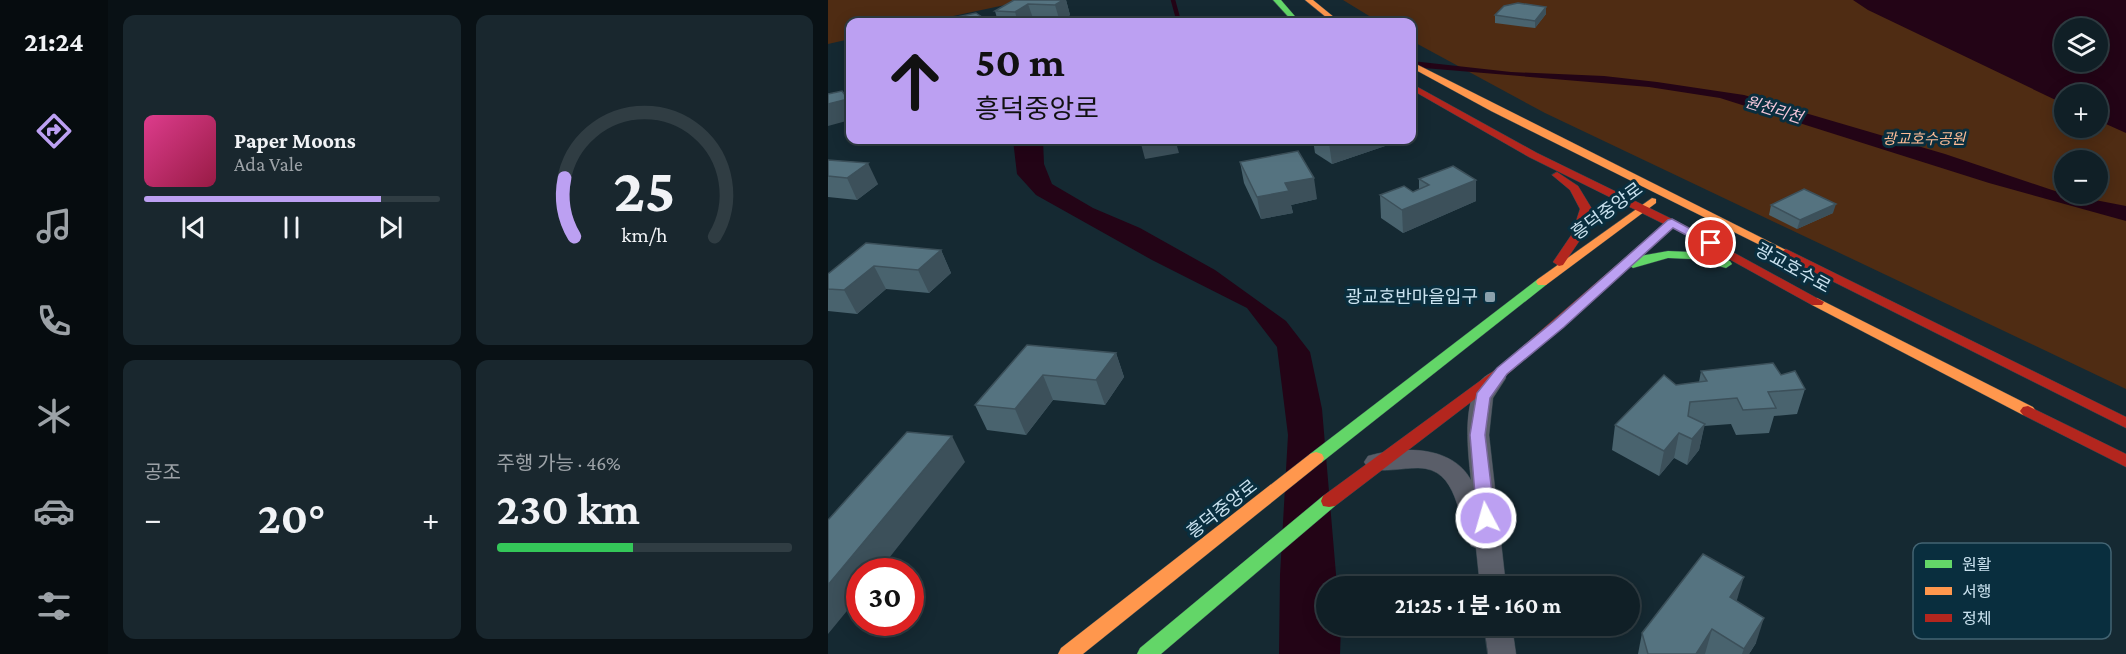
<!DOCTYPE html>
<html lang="ko">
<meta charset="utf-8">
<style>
body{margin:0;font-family:"Crimson Pro","Noto Sans KR",serif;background:#19272e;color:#f1f3f6;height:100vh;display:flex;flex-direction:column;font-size:22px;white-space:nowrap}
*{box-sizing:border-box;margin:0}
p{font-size:20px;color:#9ca2a7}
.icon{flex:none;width:33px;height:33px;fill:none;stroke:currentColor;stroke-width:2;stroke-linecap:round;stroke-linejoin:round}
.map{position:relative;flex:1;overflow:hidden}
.side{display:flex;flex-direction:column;gap:15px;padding:15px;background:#091115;width:720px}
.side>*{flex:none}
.banner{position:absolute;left:18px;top:18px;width:570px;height:126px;border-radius:12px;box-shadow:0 3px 15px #0003,0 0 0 2px #303d43;background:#bca0f2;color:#111;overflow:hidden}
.fabs{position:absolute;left:1226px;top:18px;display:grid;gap:12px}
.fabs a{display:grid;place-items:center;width:54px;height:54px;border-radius:50%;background:#101f26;box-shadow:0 3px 15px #0003,0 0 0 2px #303d43;font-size:30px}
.speed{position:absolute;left:18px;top:558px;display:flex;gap:12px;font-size:30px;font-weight:700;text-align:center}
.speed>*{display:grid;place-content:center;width:78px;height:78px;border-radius:50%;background:#101f26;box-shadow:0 3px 15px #0003,0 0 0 2px #303d43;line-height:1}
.speed .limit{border:9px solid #d22;background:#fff;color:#111}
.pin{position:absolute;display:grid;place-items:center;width:51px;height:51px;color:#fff;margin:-26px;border:3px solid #fff;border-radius:50%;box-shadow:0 2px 6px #0007}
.me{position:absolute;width:66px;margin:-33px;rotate:354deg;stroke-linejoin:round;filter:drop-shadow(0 0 4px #0008)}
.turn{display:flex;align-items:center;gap:21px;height:126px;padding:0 30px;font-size:27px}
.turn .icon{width:78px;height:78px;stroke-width:2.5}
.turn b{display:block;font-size:42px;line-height:51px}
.big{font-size:45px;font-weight:700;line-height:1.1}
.side .card{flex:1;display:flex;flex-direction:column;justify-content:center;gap:9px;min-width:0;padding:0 21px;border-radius:12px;background:#19272e}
.side .dial{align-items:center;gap:0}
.dial svg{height:156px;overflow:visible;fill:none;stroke:#303d43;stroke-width:7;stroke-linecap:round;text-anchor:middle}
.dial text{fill:#f1f3f6;stroke:none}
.song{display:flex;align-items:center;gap:18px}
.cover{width:72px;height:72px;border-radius:9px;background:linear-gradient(135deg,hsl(330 70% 55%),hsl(340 70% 35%))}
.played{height:6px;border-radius:3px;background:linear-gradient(90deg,#bca0f2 80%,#303d43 80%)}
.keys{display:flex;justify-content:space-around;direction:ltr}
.heat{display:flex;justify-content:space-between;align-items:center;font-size:33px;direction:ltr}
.charge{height:9px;border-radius:4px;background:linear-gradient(90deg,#34c759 46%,#303d43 0)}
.side .tiles{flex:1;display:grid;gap:15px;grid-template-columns:repeat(2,1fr)}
.trip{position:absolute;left:488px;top:576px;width:324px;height:60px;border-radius:30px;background:#101f26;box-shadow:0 3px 15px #0003,0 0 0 2px #303d43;font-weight:700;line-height:60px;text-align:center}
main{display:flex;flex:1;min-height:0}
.dock{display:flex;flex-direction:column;width:108px;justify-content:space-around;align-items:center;background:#060c0f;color:#9ca2a7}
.dock .icon{width:42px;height:42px}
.dock .current{color:#bca0f2}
.dock b{font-size:27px;color:#f1f3f6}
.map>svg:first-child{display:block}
.green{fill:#4f2c13;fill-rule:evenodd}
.water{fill:#230416;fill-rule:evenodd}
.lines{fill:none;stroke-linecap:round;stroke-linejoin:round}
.stream{stroke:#230416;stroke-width:4.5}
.street-casing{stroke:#34464e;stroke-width:1}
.fast-casing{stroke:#34464e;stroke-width:1}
.slow-casing{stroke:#34464e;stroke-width:1}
.jam-casing{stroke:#34464e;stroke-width:1}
.street{fill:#5a5e69;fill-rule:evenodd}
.fast{fill:#63d668;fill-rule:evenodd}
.slow{fill:#ff974d;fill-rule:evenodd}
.jam{fill:#b3261e;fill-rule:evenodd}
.wall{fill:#49636e}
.shaded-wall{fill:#3c505a}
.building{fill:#557380;stroke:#3c505a;stroke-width:1.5}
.route{fill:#bca0f2;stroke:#7a689d;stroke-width:1.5}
.poi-dot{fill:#8ba1ad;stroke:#092e3e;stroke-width:2}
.labels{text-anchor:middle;stroke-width:6;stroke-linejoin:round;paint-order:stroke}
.far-park-label{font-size:15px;font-style:italic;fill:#fbbb96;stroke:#092e3e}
.far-water-label{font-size:16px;font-style:italic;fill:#f6c7db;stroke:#092e3e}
.street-label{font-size:18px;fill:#cae2ef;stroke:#092e3e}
.poi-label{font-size:18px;fill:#cae2ef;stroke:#092e3e;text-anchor:end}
.key{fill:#092e3e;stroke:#436473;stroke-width:1.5}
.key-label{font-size:16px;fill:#cae2ef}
</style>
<main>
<nav class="dock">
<b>21:24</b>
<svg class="icon current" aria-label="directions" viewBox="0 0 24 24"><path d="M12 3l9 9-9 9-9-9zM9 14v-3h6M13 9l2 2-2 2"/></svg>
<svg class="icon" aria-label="music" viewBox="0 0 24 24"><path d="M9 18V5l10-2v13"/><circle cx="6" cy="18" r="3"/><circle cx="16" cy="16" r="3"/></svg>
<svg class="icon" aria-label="phone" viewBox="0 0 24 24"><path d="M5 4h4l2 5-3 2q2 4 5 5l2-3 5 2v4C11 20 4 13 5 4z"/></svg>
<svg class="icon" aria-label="climate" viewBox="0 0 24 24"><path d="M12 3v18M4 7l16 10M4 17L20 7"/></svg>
<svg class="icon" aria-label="car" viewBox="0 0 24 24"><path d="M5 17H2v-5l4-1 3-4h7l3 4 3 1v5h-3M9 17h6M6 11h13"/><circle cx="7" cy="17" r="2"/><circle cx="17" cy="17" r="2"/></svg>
<svg class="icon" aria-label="filters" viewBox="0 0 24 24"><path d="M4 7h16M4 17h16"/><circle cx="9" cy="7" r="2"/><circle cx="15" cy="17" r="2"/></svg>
</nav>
<section class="side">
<div class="tiles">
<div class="card">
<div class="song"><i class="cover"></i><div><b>Paper Moons</b><p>Ada Vale</p></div></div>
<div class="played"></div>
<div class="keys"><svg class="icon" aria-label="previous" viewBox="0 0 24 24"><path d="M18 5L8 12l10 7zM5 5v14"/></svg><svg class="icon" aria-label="pause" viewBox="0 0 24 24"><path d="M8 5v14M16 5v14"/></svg><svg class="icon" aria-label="next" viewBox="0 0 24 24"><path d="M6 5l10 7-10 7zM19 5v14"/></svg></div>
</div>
<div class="card dial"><svg viewBox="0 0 100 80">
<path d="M14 69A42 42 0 1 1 86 69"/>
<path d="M14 69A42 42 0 0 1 9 39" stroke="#bca0f2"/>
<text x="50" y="56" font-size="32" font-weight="700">25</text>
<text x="50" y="72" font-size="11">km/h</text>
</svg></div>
<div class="card"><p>공조</p>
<div class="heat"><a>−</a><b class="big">20°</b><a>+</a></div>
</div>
<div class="card"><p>주행 가능 · 46%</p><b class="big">230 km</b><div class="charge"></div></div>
</div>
</section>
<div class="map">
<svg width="1298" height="654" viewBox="0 0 1298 654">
<rect width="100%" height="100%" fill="#152932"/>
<g class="green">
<polygon points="0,0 200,0 97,22 22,22 22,39 0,44"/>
<path d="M515,0H1298V389L717,113L584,41V22H551ZM1236,28H1269V62H1236ZM1236,94H1269V128H1236ZM1236,160H1269V194H1236Z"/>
</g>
<g class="water">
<path d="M1025,0H1298V133L1269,120V94H1236V104L1040,10ZM1236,28H1269V62H1236Z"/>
<polygon points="584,61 683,72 776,76 829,82 916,95 1117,154 1236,194 1298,206 1298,221 1161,183 892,98 821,87 584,67"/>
<polygon points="185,140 215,140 216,164 224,184 265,208 312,228 387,270 458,321 482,352 494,409 509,586 498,586 498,626 513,626 512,654 451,654 452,575 460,435 449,347 419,308 324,260 208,195 189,174"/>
</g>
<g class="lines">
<polyline class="stream" points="345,0 351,22"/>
<g class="street-casing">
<g id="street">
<path d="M668,371L675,373L678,378L665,398L661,435L678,586H652L648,548L643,546C629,519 631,468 590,468C574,468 555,473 540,468L536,462L540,456C574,446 624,445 643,480C640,451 630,381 668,371Z"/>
<polygon points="656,626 684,626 688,654 660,654"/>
</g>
</g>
<g class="fast-casing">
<g id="fast">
<polygon points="445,0 453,0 472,22 465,22"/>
<polygon points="840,251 863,252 902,261 904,264 898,268 863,259 840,258 805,268 799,264 812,256"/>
<polygon points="714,278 720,282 718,285 494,462 488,464 482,462 480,458 482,454 710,279"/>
<polygon points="501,495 507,496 509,501 507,506 333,654 309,654 312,648 495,496"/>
</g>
</g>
<g class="slow-casing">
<g id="slow">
<polygon points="477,0 485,0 512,22 504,22"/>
<polygon points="584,62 964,253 958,257 954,256 663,111 584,68"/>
<polygon points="824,198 828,199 828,203 718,285 710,285 708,282 710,279"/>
<polygon points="989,298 1205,407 1208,411 1205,415 1195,415 984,305 982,302"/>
<polygon points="488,452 494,454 496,458 494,462 255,654 230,654 233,648 482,454"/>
</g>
</g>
<g class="jam-casing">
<g id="jam">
<polygon points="584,84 709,153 848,221 996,302 994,305 984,305 845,228 681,373 507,506 501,507 495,506 493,501 495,496 671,367 836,224 701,157 584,90"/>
<polygon points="729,172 750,186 764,209 756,234 735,265 731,266 725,262 744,234 752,209 742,190 724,175"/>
<polygon points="958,249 1298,417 1298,428 954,256 952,253"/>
<polygon points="1200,406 1298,454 1298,467 1195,415 1192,411 1195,407"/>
</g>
</g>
<use href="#street" class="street"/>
<use href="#fast" class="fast"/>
<use href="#slow" class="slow"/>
<use href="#jam" class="jam"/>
</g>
<g class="wall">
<polygon points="186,0 238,0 242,15 232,22 206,21 203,22 170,22 167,11"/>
<polygon points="718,14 707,28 667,23 667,15"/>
<polygon points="485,140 559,140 560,145 504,164 487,153"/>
<polygon points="0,160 50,184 29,200 0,197"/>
<polygon points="412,162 489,199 463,205 465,213 433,219 416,183"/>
<polygon points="591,179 648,180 648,201 575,233 553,218 552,195 585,192 591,189"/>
<polygon points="943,205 1005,213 969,229 941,215"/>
<polygon points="113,250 123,273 101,293 58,289 29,314 0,311 0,274"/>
<polygon points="199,345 288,353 296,377 277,405 225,400 198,435 159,430 147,405"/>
<polygon points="873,371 953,375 977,389 969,414 946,416 941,433 908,435 903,424 876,426 871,450 859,465 846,458 831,476 784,450 787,425 848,385 871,382"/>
<polygon points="909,601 928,643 921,654 810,654 814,633"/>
</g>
<g class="shaded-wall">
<polygon points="235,0 238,0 242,15 232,22 227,5"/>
<polygon points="200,4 206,21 203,22 190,22 187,12"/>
<polygon points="718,7 718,14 707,28 707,21"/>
<polygon points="157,19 158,22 139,22"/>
<polygon points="20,99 22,103 22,120 0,126 0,104"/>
<polygon points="312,140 369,140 370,143 349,146 351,153 317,159"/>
<polygon points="513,140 559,140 560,145 504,164 501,143"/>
<polygon points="40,163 50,184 29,200 19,178"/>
<polygon points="486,178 489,199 463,205 465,213 433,219 429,197 457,183"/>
<polygon points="648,180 648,201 575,233 574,210"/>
<polygon points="1008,204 1005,213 969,229 972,220"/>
<polygon points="113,250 123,273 101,293 90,270"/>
<polygon points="46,266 58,289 29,314 16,290"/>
<polygon points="288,353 296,377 277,405 268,380"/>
<polygon points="215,375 225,400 198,435 187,409"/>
<polygon points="877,424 871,450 859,465 864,439"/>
<polygon points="851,433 846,458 831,476 836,451"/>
<polygon points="124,436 137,462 50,572 32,572 32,595 0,634 0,585"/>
<polygon points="916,577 908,603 902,597"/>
<polygon points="936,618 928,643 921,654 914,654 916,649"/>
<polygon points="884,629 877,654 868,654"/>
</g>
<g class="building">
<polygon points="186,0 235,0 227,5 200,4 187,12 167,11"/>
<polygon points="690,3 718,7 707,21 667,15 676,6"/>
<polygon points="148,13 157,19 139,22 105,22"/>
<polygon points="14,91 20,99 0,104 0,94"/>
<polygon points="495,140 513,140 501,143"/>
<polygon points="470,151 486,178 457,183 461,191 429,197 412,162"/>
<polygon points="0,160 40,163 19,178 0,176"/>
<polygon points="625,166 648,180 574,210 552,195 576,186 585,192 601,185 591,179"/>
<polygon points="976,189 1008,204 972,220 943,205"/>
<polygon points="38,243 113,250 90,270 46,266 16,290 0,289 0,274"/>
<polygon points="199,345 288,353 268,380 215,375 187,409 147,405"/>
<polygon points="945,363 953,375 967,371 977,389 940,392 948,408 915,410 909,398 862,402 860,416 877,424 864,439 851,433 836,451 787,425 836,375 848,385 879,381 873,371"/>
<polygon points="79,432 124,436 0,585 0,520"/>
<polygon points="875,554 916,577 902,597 936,618 916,649 884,629 868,654 820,654 814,633"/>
</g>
<polygon class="route" points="844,219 889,243 887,246 879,246 845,228 736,327 679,374 662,398 657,435 667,518 664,522 658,524 652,522 649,518 642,435 649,393 669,368 726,321 840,220"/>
<rect class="poi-dot" x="656" y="291" width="12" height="12" rx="3"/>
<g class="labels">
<g class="far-park-label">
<text x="1096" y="144">광교호수공원</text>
</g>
<g class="far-water-label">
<text transform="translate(946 109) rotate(17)" y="6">원천리천</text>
</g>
<g class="street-label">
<text transform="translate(779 211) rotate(-36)" y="6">흥덕중앙로</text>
<text transform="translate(965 268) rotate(29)" y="6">광교호수로</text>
<text transform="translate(394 509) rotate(-38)" y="6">흥덕중앙로</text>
</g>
<g class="poi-label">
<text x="650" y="303">광교호반마을입구</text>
</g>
</g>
<rect x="1085" y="543" width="198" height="96" rx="9" class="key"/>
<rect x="1097" y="560" width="27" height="8" fill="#63d668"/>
<rect x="1097" y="587" width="27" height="8" fill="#ff974d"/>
<rect x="1097" y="614" width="27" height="8" fill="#b3261e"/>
<g class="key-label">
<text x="1134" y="570">원활</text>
<text x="1134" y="597">서행</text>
<text x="1134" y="624">정체</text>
</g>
</svg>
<div class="fabs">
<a><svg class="icon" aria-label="layers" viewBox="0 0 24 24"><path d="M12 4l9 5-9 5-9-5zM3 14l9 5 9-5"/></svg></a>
<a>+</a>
<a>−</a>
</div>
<div class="speed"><div class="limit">30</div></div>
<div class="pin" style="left:883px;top:243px;background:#d93025"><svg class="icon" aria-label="arrive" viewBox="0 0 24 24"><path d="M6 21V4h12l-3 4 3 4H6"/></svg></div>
<svg class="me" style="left:658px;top:518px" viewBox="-20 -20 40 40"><circle r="17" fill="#bca0f2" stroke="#fff" stroke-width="3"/><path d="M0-11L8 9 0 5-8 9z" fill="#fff"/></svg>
<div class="trip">21:25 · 1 분 · 160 m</div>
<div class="banner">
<div class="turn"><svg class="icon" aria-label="ahead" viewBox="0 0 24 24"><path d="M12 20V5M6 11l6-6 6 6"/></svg><div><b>50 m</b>흥덕중앙로</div></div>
</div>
</div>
</main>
